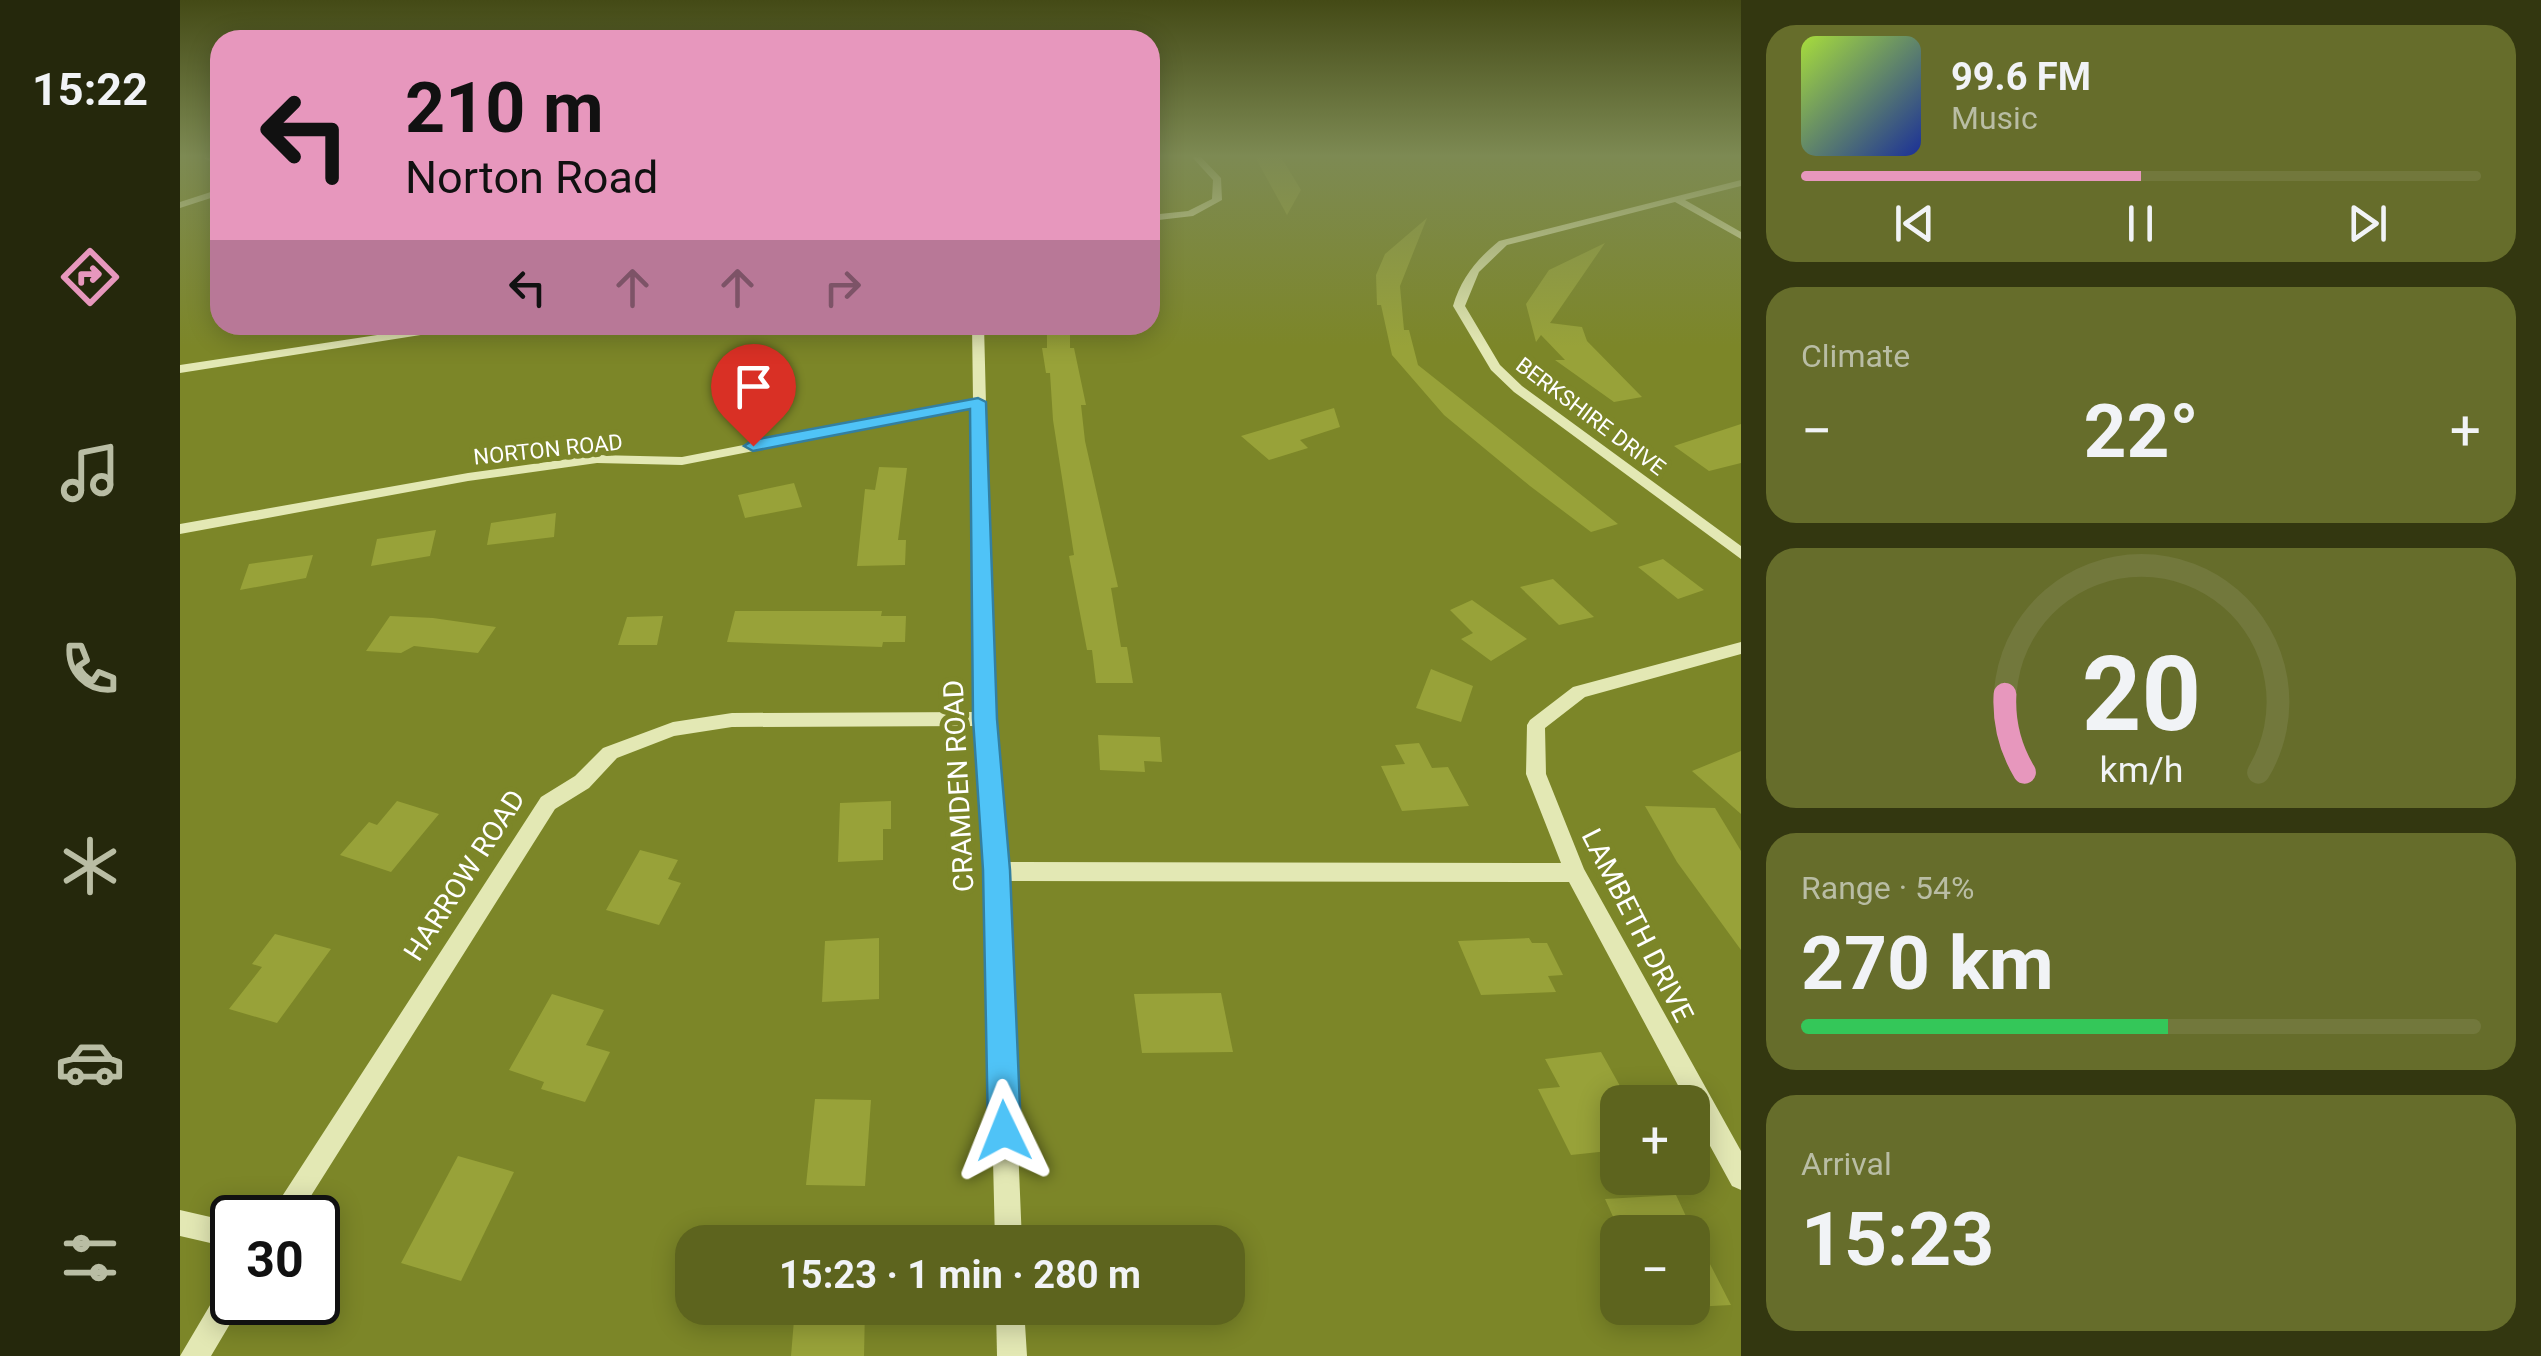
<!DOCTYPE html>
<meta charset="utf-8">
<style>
body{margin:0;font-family:Roboto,sans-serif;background:#666d2b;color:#f1f3f6;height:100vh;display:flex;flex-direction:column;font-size:38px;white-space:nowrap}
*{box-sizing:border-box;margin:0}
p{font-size:32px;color:#b9bda4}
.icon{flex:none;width:55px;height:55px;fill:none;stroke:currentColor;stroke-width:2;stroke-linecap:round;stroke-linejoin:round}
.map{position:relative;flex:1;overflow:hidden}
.details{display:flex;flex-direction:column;gap:25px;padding:25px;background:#333710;width:800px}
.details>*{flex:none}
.top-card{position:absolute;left:30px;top:30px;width:950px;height:305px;border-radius:30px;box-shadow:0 5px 25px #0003;background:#e797bd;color:#111;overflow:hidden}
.buttons{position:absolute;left:1420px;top:1085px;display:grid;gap:20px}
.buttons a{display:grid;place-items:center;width:110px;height:110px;border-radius:20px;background:#5d641e;box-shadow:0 5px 25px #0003;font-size:50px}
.speed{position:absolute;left:30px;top:1195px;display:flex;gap:20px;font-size:50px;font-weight:700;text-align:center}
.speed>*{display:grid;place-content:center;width:130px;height:130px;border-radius:50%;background:#5d641e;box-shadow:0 5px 25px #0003;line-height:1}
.speed .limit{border:5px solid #111;border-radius:15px;background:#fff;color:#111}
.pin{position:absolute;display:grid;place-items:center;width:85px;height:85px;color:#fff;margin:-102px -42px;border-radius:50% 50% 50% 0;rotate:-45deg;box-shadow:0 0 10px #0007}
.pin .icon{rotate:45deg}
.me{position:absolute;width:110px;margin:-55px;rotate:358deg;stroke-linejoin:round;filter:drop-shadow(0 0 8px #0008)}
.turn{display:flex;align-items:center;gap:35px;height:210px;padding:0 30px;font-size:45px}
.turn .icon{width:130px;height:130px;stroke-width:2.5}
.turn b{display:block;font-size:70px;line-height:85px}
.lanes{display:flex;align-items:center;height:95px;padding:0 30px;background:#0003;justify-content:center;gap:50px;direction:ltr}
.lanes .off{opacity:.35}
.big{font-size:75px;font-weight:700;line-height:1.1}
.details .widget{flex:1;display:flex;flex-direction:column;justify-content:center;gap:15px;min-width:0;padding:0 35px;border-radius:30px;background:#666d2b}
.details .dial{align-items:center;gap:0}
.dial svg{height:260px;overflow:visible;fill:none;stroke:#72783c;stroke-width:7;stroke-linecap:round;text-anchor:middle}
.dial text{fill:#f1f3f6;stroke:none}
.song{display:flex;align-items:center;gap:30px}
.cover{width:120px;height:120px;border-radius:15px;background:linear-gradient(135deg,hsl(80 70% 55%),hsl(230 70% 35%))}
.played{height:10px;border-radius:5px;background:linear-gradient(90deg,#e797bd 50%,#72783c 50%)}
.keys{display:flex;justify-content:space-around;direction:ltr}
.heat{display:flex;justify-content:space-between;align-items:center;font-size:55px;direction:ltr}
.charge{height:15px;border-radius:8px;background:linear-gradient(90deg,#34c759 54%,#72783c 0)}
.trip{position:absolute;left:495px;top:1225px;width:570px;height:100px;border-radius:30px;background:#5d641e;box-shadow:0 5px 25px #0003;font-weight:700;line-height:100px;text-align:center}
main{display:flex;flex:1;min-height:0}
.dock{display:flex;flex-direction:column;width:180px;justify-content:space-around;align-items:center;background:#25280c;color:#b9bda4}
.dock .icon{width:70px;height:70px}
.dock .selected{color:#e797bd}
.dock b{font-size:45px;color:#f1f3f6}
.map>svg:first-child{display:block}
.building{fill:#98a239}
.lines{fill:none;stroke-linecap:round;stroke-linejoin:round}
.minor{fill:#e3e8b4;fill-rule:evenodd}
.route{fill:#4fc3f7;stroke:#337fa1;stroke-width:2.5}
.labels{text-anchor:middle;stroke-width:10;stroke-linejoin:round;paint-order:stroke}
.far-street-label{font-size:22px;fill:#fff;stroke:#7c8628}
.street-label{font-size:28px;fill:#fff;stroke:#7c8628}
</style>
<main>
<nav class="dock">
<b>15:22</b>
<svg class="icon selected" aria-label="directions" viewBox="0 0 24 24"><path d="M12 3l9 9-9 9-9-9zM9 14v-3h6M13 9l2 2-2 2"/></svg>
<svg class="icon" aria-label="music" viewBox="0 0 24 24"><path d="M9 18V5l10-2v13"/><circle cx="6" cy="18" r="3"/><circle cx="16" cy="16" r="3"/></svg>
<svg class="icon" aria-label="phone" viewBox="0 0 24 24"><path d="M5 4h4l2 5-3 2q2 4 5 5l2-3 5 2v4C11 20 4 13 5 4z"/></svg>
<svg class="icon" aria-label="climate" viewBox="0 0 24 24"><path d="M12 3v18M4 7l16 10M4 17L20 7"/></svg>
<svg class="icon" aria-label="car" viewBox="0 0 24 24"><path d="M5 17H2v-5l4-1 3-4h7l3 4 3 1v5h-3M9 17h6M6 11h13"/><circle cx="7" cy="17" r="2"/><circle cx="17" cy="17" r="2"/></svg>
<svg class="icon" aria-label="filters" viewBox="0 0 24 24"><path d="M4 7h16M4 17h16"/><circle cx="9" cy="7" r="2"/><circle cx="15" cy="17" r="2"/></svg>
</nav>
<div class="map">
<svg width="1561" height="1356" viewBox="0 0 1561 1356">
<rect width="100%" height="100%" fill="#7c8628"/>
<g class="building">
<polygon points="1075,157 1101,157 1121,190 1107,215"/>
<polygon points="1247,218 1220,286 1224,330 1229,330 1238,365 1438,524 1411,532 1350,486 1264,415 1212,355 1201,305 1197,305 1196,275 1205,254"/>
<polygon points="1425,243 1370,323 1402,327 1407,341 1462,397 1434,402 1375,360 1385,360 1361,335 1356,342 1346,304 1369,270"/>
<polygon points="867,325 890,325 890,348 894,348 906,405 901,405 905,441 938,587 931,588 941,647 947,647 953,683 916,683 912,650 907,650 889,556 894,555 873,420 870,373 866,373 862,348 867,348"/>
<polygon points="1154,408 1160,427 1120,440 1128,448 1089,460 1061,436"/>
<polygon points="1561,424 1561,463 1529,471 1494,446"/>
<polygon points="699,467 727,468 718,540 726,540 725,565 677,566 685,489 695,490"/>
<polygon points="614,483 622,507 565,518 558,495"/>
<polygon points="376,513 374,537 307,545 311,523"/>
<polygon points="256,530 250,556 191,566 197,539"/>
<polygon points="133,555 126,578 60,590 69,564"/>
<polygon points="1483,559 1524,590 1498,599 1458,567"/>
<polygon points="1373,579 1414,617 1379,625 1340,587"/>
<polygon points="1292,600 1347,639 1311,661 1281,639 1293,633 1270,610"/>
<polygon points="555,611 702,611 701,616 726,616 725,642 703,642 702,647 547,642"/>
<polygon points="210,616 253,618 316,627 298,653 234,646 221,653 186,651"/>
<polygon points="483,616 477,645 438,645 447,617"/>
<polygon points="1251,669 1293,686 1281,722 1236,708"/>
<polygon points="918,735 980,737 982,762 964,761 965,772 920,770"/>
<polygon points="1239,743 1252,768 1268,767 1289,806 1222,811 1201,766 1225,764 1215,745"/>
<polygon points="1561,751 1561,814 1512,771"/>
<polygon points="217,801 259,814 211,872 160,855 189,822 197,825"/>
<polygon points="711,801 711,829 703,829 703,860 658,862 660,803"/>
<polygon points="1465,806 1535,808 1561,851 1561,950 1497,862"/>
<polygon points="460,850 498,860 488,879 501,883 479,925 426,910"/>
<polygon points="95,934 151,949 97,1023 49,1009 82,967 72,964"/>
<polygon points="699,938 699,999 642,1002 645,941"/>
<polygon points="1349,938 1352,943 1367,943 1383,975 1368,976 1376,992 1301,995 1278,941"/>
<polygon points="1041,993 1053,1052 962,1053 954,994"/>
<polygon points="372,994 424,1010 406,1045 430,1052 405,1102 361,1089 364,1082 329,1070"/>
<polygon points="1421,1052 1449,1102 1438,1102 1438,1150 1391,1155 1358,1089 1380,1087 1365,1059"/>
<polygon points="635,1099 691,1100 685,1186 626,1185"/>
<polygon points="278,1156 334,1172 281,1281 221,1263"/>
<polygon points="1496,1195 1512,1229 1551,1305 1512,1307 1512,1232 1440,1232 1425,1199"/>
<polygon points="615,1308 685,1308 684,1356 611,1356"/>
</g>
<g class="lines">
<g class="minor">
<polygon points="24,157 40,159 40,165 25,159"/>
<polygon points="1012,157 1021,157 1041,178 1042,200 1013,216 970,221 970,215 1008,211 1032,199 1033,180"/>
<path d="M1561,180V186L1505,200L1561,232V239L1495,202L1327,245L1299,272L1285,306L1320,365L1342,386L1561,546V559L1334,392L1311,370L1273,306C1281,278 1297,259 1319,241Z"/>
<polygon points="40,189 40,195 0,208 0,202"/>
<polygon points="263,325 291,325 285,328 0,373 0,365"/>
<polygon points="792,325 804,325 814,719 826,862 1381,863 1346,774 1347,725 1350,720 1393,687 1561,642 1561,654 1405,697 1365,728 1366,774 1404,869 1561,1151 1561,1190 1552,1186 1512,1113 1512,1102 1507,1102 1389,882 827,881 842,1242 815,1242 806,871 796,726 552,727 494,736 437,758 409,788 375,809 117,1218 88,1218 361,797 395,776 423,748 493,722 552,713 796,712 793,408 502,465 417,463 288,481 0,534 0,524 288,473 417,455 502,457 793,400"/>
<polygon points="0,1210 52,1222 52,1248 0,1236"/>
<polygon points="52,1281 52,1302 63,1302 31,1356 0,1356 42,1285"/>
<polygon points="816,1308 844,1308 847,1356 817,1356"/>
</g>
</g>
<linearGradient id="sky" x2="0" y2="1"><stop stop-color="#444a16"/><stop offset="0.45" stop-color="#7d8a53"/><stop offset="1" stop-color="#7d8a53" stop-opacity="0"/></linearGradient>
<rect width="1561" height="347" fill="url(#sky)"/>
<polygon class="route" points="798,398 806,402 817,719 830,870 841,1131 836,1143 824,1147 813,1143 808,1131 803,870 793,719 790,409 573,451 564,446 573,440"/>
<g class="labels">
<g class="far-street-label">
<text transform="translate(1411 416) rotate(37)" y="8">BERKSHIRE DRIVE</text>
<text transform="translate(368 449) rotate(-6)" y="8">NORTON ROAD</text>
</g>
<g class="street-label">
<text transform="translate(778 786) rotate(-93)" y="10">CRAMDEN ROAD</text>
<text transform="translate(284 875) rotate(-57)" y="10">HARROW ROAD</text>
<text transform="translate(1458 925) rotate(63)" y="10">LAMBETH DRIVE</text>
</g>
</g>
</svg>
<div class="buttons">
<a>+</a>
<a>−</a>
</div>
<div class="speed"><div class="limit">30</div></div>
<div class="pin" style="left:573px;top:446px;background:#d93025"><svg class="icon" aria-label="arrive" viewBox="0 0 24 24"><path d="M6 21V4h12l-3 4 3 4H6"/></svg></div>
<svg class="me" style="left:824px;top:1131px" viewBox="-20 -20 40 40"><path d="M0-17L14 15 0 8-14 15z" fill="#4fc3f7" stroke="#fff" stroke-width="4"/></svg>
<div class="trip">15:23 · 1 min · 280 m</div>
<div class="top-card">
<div class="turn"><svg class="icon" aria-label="left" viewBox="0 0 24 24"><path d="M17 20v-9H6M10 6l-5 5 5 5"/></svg><div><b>210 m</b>Norton Road</div></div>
<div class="lanes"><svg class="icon" aria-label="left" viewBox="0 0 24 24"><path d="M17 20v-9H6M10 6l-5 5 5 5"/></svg><svg class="icon off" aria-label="ahead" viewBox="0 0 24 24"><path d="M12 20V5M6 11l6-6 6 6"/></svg><svg class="icon off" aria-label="ahead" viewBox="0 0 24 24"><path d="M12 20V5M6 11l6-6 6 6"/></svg><svg class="icon off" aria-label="right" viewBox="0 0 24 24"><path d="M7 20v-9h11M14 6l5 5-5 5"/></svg></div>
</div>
</div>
<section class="details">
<div class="widget">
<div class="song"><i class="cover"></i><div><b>99.6 FM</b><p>Music</p></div></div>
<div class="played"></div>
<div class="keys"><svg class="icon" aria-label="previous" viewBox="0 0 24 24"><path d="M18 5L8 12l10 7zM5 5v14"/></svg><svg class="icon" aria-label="pause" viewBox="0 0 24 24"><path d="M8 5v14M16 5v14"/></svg><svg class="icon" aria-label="next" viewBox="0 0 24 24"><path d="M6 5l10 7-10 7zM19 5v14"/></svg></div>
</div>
<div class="widget"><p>Climate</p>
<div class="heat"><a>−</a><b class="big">22°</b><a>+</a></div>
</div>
<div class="widget dial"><svg viewBox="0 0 100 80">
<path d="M14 69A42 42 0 1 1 86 69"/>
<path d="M14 69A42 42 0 0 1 8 45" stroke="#e797bd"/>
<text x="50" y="56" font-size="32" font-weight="700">20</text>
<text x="50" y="72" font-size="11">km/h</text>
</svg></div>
<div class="widget"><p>Range · 54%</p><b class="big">270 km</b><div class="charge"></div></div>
<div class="widget"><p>Arrival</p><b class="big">15:23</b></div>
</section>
</main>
